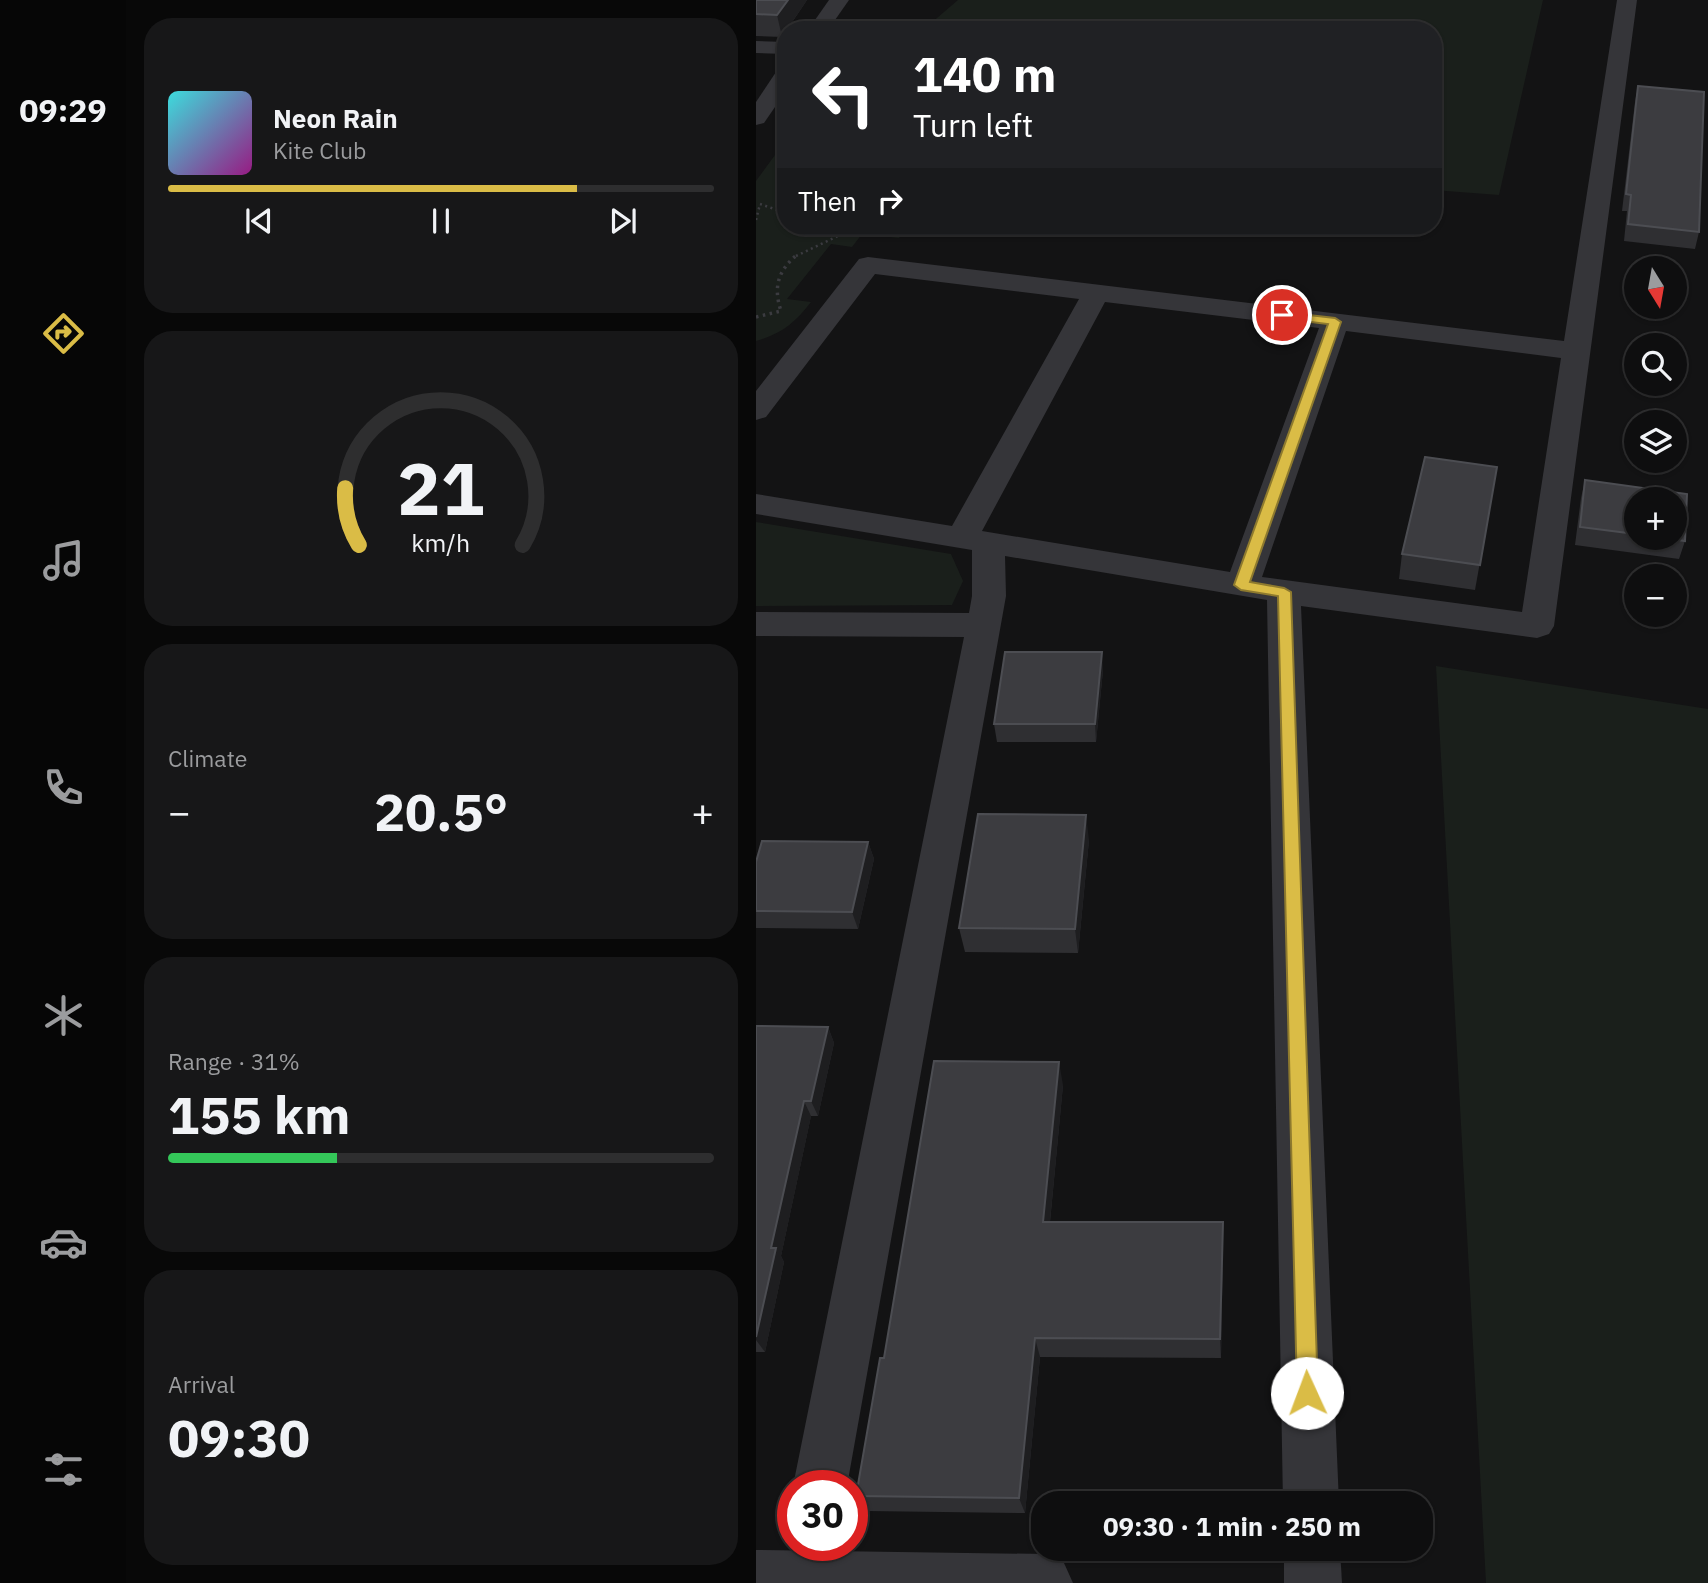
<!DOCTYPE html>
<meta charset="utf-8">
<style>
body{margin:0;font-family:"IBM Plex Sans",sans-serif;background:#171718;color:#f1f3f6;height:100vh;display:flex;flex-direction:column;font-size:26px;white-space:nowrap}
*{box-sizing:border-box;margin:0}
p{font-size:23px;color:#9b9c9e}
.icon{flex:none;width:38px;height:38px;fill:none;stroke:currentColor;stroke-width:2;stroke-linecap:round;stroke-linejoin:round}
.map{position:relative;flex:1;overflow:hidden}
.sheet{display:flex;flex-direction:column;gap:18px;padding:18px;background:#080808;width:630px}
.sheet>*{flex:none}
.guide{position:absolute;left:21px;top:21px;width:665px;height:214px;border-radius:28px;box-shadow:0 2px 5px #0004,0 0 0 2px #2e2e2f;background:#202124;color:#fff;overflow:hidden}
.needle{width:46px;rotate:169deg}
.fabs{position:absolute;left:868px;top:256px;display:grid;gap:14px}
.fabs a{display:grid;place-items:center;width:63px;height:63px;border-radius:50%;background:#0e0e0f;box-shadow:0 2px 5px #0004,0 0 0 2px #2e2e2f;font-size:35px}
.speed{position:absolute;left:21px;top:1470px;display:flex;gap:14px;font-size:35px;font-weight:700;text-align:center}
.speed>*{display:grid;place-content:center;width:91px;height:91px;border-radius:50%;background:#0e0e0f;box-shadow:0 2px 5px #0004,0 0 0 2px #2e2e2f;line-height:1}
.speed .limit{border:10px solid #d22;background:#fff;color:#111}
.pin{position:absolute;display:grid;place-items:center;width:60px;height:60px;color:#fff;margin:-30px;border:4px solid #fff;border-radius:50%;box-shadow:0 2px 7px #0007}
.me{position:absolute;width:77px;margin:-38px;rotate:358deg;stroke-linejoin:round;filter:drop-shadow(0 0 5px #0008)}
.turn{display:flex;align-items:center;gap:24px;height:147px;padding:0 21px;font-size:32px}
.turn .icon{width:91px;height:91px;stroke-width:2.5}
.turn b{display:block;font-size:49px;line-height:60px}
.then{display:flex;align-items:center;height:66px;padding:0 21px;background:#0003;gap:14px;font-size:26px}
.big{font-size:52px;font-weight:700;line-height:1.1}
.sheet .tile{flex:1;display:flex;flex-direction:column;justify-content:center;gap:10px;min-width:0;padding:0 24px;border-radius:28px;background:#171718}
.sheet .dial{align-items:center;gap:0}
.dial svg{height:182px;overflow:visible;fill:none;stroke:#2e2e2f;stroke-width:7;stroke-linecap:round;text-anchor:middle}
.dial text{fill:#f1f3f6;stroke:none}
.song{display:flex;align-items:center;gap:21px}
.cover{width:84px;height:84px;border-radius:10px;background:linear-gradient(135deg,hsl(180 70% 55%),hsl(310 70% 35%))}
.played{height:7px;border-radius:4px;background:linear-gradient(90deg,#dabc46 75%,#2e2e2f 75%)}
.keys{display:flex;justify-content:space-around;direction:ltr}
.heat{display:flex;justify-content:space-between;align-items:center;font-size:38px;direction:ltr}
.charge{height:10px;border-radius:5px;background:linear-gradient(90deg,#34c759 31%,#2e2e2f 0)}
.trip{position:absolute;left:275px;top:1491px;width:402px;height:70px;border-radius:28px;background:#0e0e0f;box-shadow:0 2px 5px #0004,0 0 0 2px #2e2e2f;font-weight:700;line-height:70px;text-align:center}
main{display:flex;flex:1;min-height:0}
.menu{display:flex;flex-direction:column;width:126px;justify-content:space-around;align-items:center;background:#060606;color:#9b9c9e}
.menu .icon{width:49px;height:49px}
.menu .current{color:#dabc46}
.menu b{font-size:32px;color:#f1f3f6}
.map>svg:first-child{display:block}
.green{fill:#1a1f1b}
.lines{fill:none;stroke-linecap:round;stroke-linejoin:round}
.path-far1{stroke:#3b3b40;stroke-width:2.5;stroke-dasharray:2 3.5;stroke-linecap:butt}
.path{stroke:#3b3b40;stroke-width:3.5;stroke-dasharray:2.5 4.5;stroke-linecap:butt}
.street{fill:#353539;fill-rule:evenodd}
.wall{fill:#2f2f32;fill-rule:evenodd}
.shaded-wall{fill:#1e1e20}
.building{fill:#3c3c40;stroke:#4c4d52;stroke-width:2}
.route{fill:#dabc46;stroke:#8e7a2e;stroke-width:2}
</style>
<main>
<nav class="menu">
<b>09:29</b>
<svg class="icon current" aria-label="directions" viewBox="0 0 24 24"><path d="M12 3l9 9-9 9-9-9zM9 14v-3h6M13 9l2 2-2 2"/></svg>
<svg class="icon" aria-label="music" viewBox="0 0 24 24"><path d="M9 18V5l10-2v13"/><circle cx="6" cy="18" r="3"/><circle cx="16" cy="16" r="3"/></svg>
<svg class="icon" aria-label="phone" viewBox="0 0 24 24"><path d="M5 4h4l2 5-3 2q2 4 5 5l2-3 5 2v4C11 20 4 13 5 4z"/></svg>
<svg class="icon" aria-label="climate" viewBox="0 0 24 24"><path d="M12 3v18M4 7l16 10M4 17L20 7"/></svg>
<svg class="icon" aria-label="car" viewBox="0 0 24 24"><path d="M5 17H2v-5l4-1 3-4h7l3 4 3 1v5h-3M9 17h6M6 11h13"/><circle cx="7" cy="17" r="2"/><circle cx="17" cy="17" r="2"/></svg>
<svg class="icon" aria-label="filters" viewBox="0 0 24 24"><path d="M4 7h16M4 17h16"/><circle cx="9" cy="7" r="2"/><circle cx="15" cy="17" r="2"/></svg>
</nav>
<section class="sheet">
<div class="tile">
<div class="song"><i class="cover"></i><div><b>Neon Rain</b><p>Kite Club</p></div></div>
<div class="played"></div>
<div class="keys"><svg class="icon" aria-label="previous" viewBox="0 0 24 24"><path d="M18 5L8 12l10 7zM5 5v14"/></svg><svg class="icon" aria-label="pause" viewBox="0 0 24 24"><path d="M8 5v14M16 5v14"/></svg><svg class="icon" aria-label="next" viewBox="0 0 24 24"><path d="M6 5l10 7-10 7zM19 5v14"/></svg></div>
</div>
<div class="tile dial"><svg viewBox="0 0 100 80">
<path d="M14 69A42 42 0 1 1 86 69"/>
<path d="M14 69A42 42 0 0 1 8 44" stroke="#dabc46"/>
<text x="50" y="56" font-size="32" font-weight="700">21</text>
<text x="50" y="72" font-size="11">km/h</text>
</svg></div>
<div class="tile"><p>Climate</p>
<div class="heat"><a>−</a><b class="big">20.5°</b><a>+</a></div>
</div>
<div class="tile"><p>Range · 31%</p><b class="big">155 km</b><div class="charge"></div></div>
<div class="tile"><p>Arrival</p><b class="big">09:30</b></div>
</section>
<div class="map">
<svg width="952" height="1583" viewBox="0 0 952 1583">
<rect width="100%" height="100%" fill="#131314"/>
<g class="green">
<polygon points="202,0 787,0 743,195 677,190 677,30 167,30"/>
<path d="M30,140V160L19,196L30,197V226H152L143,238L106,234L96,247L75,244L31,299L55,302C39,323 25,334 0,341V181Z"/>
<polygon points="0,522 195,554 207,581 196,605 0,606"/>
<polygon points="680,666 952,709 952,1583 730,1583"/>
</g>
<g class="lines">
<g class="path-far1">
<polyline points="0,220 4,204 30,213"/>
<polyline points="40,256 84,235 140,226"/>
</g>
<path class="path" d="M0,317L25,311C17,287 22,270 42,254"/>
<g class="street">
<polygon points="73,0 93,0 72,30 52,30"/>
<path d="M861,0H881L798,626L793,634L781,638L545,606L583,1503H527L511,600L249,556L250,596L91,1486H37L208,637L0,636V612L213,613L216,596V550L0,514V494L196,526L323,299L119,274L10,417L0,420V391L103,259L112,257L808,341ZM349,302L563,328L474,572L226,531ZM590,331L805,358L766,612L506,577Z"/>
<polygon points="0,41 30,42 30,54 0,53"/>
<polygon points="30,68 30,91 8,123 0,125 0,102 22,69"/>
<polygon points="528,1549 584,1549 586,1583 528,1583"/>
<polygon points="0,1550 288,1554 308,1563 317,1583 0,1583"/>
</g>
</g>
<g class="wall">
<polygon points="0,0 51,0 26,37 0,36"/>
<polygon points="882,86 943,232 939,249 868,241 871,211 866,211 879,102"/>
<polygon points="741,467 719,590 643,579 646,554"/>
<path d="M829,480L931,494L929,541L923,559L819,545L825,498ZM880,499H919V537H880Z"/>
<polygon points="347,670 340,742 241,742 238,724"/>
<polygon points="333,840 322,953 209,952 203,928"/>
<polygon points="112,842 118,859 102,929 0,928 0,862"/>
<polygon points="0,1026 72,1027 78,1043 62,1116 55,1116 25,1256 28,1262 9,1352 0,1352"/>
<polygon points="307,1085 294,1222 467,1243 465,1358 284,1357 269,1513 111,1511 100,1496 128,1358"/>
</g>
<g class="shaded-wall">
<polygon points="32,0 51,0 26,37 21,15"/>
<polygon points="346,652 347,670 340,742 339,724"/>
<polygon points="330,815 333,840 322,953 319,929"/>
<polygon points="112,842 118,859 102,929 96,912"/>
<polygon points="72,1027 78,1043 62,1116 55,1101"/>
<polygon points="303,1062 307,1085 292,1242 287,1222"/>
<polygon points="48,1101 55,1116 25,1256 28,1262 9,1352 0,1340 0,1337 15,1248"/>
<polygon points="467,1222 467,1243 465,1358 464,1339"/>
<polygon points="279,1338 284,1357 269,1513 263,1498"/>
</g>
<g class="building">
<polygon points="0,0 32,0 21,15 0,14"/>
<polygon points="882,86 948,92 943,232 872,224 875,195 870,194"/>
<polygon points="669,457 741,467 724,565 646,554"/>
<polygon points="829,480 931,494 929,541 901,537 919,537 919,499 880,499 880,534 824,527"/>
<polygon points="249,652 346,652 339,724 238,724"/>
<polygon points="222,814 330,815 319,929 203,928"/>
<polygon points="6,841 112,842 96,912 0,911 0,862"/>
<polygon points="0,1026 72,1027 55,1101 48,1101 15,1248 20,1248 0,1337"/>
<polygon points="178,1061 303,1062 287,1222 467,1222 464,1339 279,1338 263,1498 100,1496 124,1358 128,1358"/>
</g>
<polygon class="route" points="526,312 579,318 585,322 494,582 528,588 535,592 562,1393 559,1401 551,1404 544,1401 541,1393 522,596 485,590 478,585 572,324 522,318 522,313"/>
</svg>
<div class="fabs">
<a><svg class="needle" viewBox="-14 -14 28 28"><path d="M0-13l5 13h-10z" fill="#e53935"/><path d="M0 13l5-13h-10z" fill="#9b9c9e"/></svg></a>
<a><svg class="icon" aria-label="search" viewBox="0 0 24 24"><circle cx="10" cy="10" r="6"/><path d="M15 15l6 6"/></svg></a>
<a><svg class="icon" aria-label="layers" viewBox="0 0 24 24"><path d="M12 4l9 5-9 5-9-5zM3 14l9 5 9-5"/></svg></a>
<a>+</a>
<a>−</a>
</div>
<div class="speed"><div class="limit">30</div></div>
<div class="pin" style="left:526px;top:315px;background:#d93025"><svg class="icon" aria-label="arrive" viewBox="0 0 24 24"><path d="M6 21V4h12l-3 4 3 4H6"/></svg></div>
<svg class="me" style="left:551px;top:1393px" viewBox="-20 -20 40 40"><circle r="19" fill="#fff"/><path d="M0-13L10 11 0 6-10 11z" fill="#dabc46"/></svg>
<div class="trip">09:30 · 1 min · 250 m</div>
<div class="guide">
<div class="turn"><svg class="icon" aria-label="left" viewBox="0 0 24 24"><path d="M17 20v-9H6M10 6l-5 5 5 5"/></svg><div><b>140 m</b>Turn left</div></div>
<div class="then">Then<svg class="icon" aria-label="right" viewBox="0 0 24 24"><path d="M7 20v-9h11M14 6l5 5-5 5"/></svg></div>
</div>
</div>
</main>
